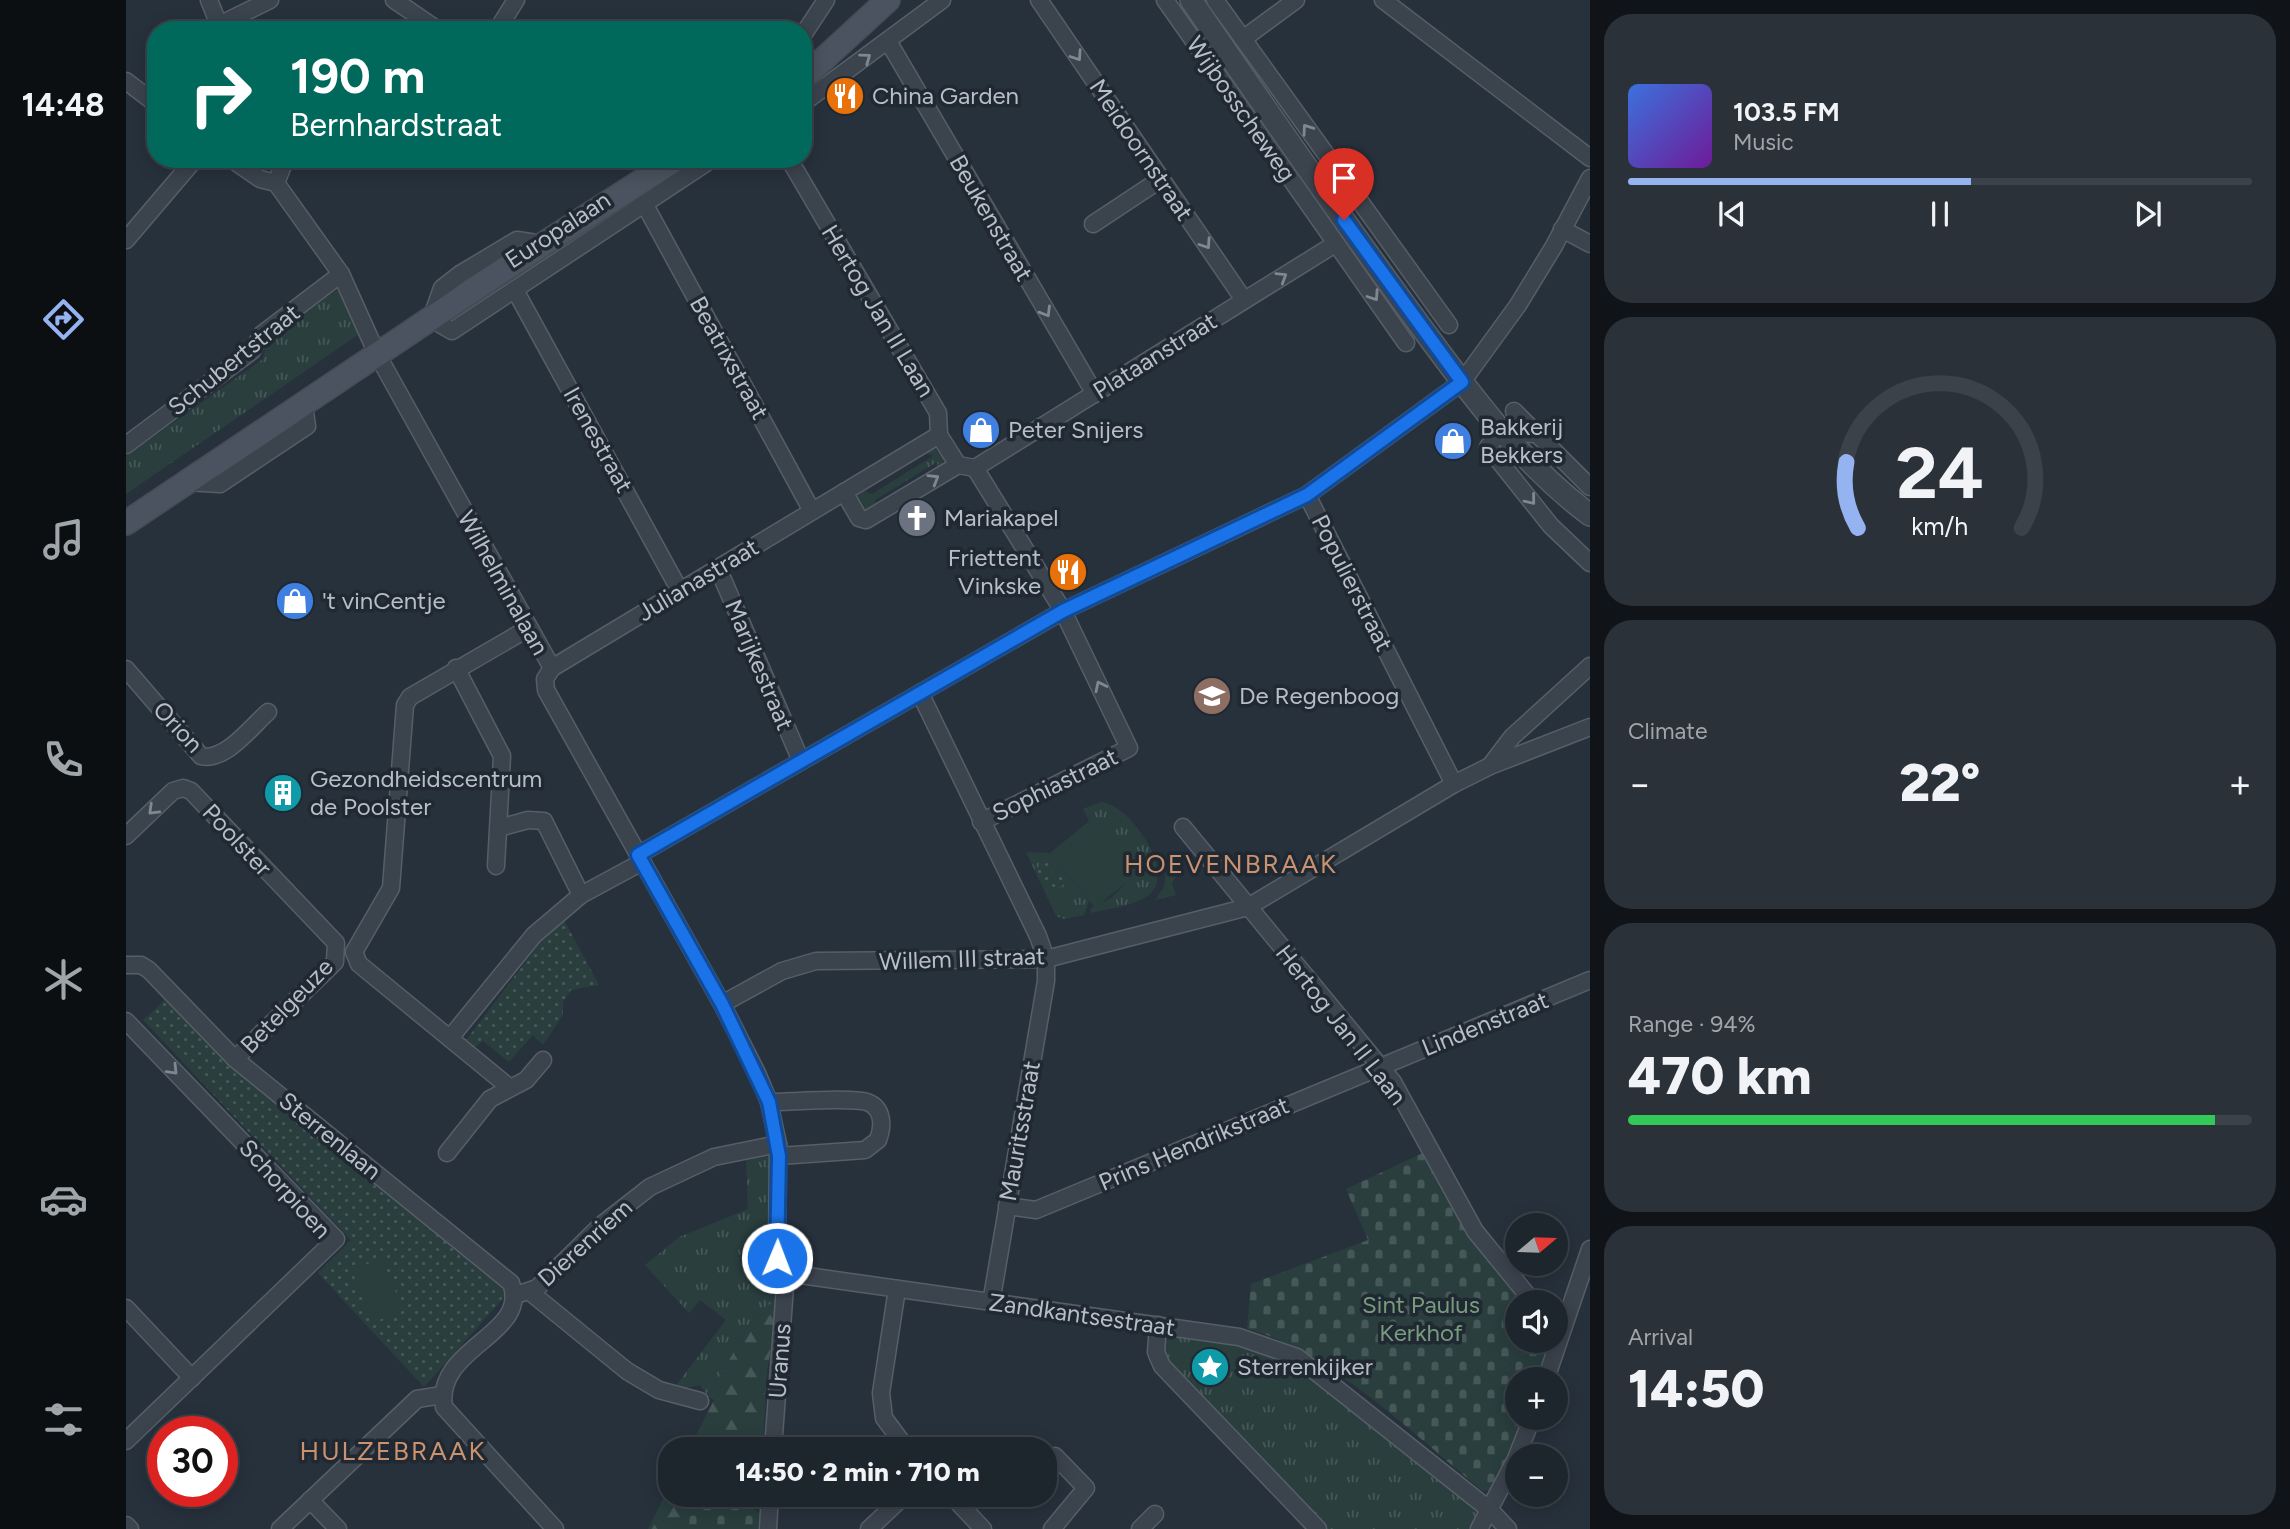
<!DOCTYPE html>
<meta charset="utf-8">
<style>
body{margin:0;font-family:Figtree,sans-serif;background:#2a3139;color:#f1f3f6;height:100vh;display:flex;flex-direction:column;font-size:26px;white-space:nowrap}
*{box-sizing:border-box;margin:0}
p{font-size:23px;color:#a0a5aa}
.icon{flex:none;width:38px;height:38px;fill:none;stroke:currentColor;stroke-width:2;stroke-linecap:round;stroke-linejoin:round}
.map{position:relative;flex:1;overflow:hidden}
.details{display:flex;flex-direction:column;gap:14px;padding:14px;background:#101419;width:700px}
.details>*{flex:none}
.hud{position:absolute;left:21px;top:21px;width:665px;height:147px;border-radius:28px;box-shadow:0 4px 18px #0003,0 0 0 2px #3b4249;background:#00695c;color:#fff;overflow:hidden}
.needle{width:46px;rotate:71deg}
.tools{position:absolute;left:1379px;top:1213px;display:grid;gap:14px}
.tools a{display:grid;place-items:center;width:63px;height:63px;border-radius:50%;background:#1d252d;box-shadow:0 4px 18px #0003,0 0 0 2px #3b4249;font-size:35px}
.speed{position:absolute;left:21px;top:1416px;display:flex;gap:14px;font-size:35px;font-weight:700;text-align:center}
.speed>*{display:grid;place-content:center;width:91px;height:91px;border-radius:50%;background:#1d252d;box-shadow:0 4px 18px #0003,0 0 0 2px #3b4249;line-height:1}
.speed .limit{border:10px solid #d22;background:#fff;color:#111}
.pin{position:absolute;display:grid;place-items:center;width:60px;height:60px;color:#fff;margin:-72px -30px;border-radius:50% 50% 50% 0;rotate:-45deg;box-shadow:0 0 7px #0007}
.pin .icon{rotate:45deg}
.me{position:absolute;width:77px;margin:-38px;rotate:1deg;stroke-linejoin:round;filter:drop-shadow(0 0 5px #0008)}
.turn{display:flex;align-items:center;gap:24px;height:147px;padding:0 28px;font-size:32px}
.turn .icon{width:91px;height:91px;stroke-width:2.5}
.turn b{display:block;font-size:49px;line-height:60px}
.big{font-size:52px;font-weight:800;line-height:1.1}
.details .card{flex:1;display:flex;flex-direction:column;justify-content:center;gap:10px;min-width:0;padding:0 24px;border-radius:28px;background:#2a3139}
.details .dial{align-items:center;gap:0}
.dial svg{height:182px;overflow:visible;fill:none;stroke:#3b4249;stroke-width:7;stroke-linecap:round;text-anchor:middle}
.dial text{fill:#f1f3f6;stroke:none}
.song{display:flex;align-items:center;gap:21px}
.cover{width:84px;height:84px;border-radius:10px;background:linear-gradient(135deg,hsl(220 70% 55%),hsl(280 70% 35%))}
.played{height:7px;border-radius:4px;background:linear-gradient(90deg,#95b2f1 55%,#3b4249 55%)}
.keys{display:flex;justify-content:space-around;direction:ltr}
.heat{display:flex;justify-content:space-between;align-items:center;font-size:38px;direction:ltr}
.charge{height:10px;border-radius:5px;background:linear-gradient(90deg,#34c759 94%,#3b4249 0)}
.trip{position:absolute;left:532px;top:1437px;width:399px;height:70px;border-radius:28px;background:#1d252d;box-shadow:0 4px 18px #0003,0 0 0 2px #3b4249;font-weight:800;line-height:70px;text-align:center}
main{display:flex;flex:1;min-height:0}
.menu{display:flex;flex-direction:column;width:126px;justify-content:space-around;align-items:center;background:#0c0f12;color:#a0a5aa}
.menu .icon{width:49px;height:49px}
.menu .current{color:#95b2f1}
.menu b{font-size:32px;color:#f1f3f6}
.map>svg:first-child{display:block}
.grass{fill:url(#grass-tufts)}
.forest{fill:url(#forest-firs)}
.cemetery{fill:url(#cemetery-stones)}
.park{fill:url(#park-dots)}
.garden{fill:#2a3e3e}
.lines{fill:none;stroke-linecap:round;stroke-linejoin:round}
.minor-casing{stroke:#565e68;stroke-width:19}
.tertiary-casing{stroke:#565e68;stroke-width:24}
.secondary-casing{stroke:#444c56;stroke-width:26}
.minor{stroke:#3b434d;stroke-width:16}
.tertiary{stroke:#3b434d;stroke-width:21}
.secondary{stroke:#4a535f;stroke-width:23}
.oneway{stroke:#7f8791}
.route-casing{stroke:#114b97;stroke-width:18}
.route{stroke:#1a73e8;stroke-width:12}
.labels{text-anchor:middle;stroke-width:7;stroke-linejoin:round;paint-order:stroke}
.poi-label{font-size:24px;fill:#b7bec8;stroke:#202832;text-anchor:start}
.street-label{font-size:24px;fill:#b7bec8;stroke:#202832}
.park-label{font-size:24px;fill:#789b7e;stroke:#202832}
.neighbourhood-label{font-size:26px;letter-spacing:2px;fill:#c99270;stroke:#202832}
</style>
<main>
<nav class="menu">
<b>14:48</b>
<svg class="icon current" aria-label="directions" viewBox="0 0 24 24"><path d="M12 3l9 9-9 9-9-9zM9 14v-3h6M13 9l2 2-2 2"/></svg>
<svg class="icon" aria-label="music" viewBox="0 0 24 24"><path d="M9 18V5l10-2v13"/><circle cx="6" cy="18" r="3"/><circle cx="16" cy="16" r="3"/></svg>
<svg class="icon" aria-label="phone" viewBox="0 0 24 24"><path d="M5 4h4l2 5-3 2q2 4 5 5l2-3 5 2v4C11 20 4 13 5 4z"/></svg>
<svg class="icon" aria-label="climate" viewBox="0 0 24 24"><path d="M12 3v18M4 7l16 10M4 17L20 7"/></svg>
<svg class="icon" aria-label="car" viewBox="0 0 24 24"><path d="M5 17H2v-5l4-1 3-4h7l3 4 3 1v5h-3M9 17h6M6 11h13"/><circle cx="7" cy="17" r="2"/><circle cx="17" cy="17" r="2"/></svg>
<svg class="icon" aria-label="filters" viewBox="0 0 24 24"><path d="M4 7h16M4 17h16"/><circle cx="9" cy="7" r="2"/><circle cx="15" cy="17" r="2"/></svg>
</nav>
<div class="map">
<svg width="1464" height="1529" viewBox="0 0 1464 1529">
<defs>
<pattern id="grass-tufts" width="24" height="20" patternUnits="userSpaceOnUse" patternTransform="scale(1.75)"><rect width="24" height="20" fill="#2a3e3e"/><path d="M3 7l-1-3M5 7V3M7 7l1-3M15 17l-1-3M17 17v-4M19 17l1-3" fill="none" stroke="#475858"/></pattern>
<pattern id="forest-firs" width="22" height="20" patternUnits="userSpaceOnUse" patternTransform="scale(1.75)"><rect width="22" height="20" fill="#2a3e3e"/><path d="M5 1l3.5 6h-7zM16 11l3.5 6h-7z" fill="#475858"/></pattern>
<pattern id="cemetery-stones" width="16" height="16" patternUnits="userSpaceOnUse" patternTransform="scale(1.75)"><rect width="16" height="16" fill="#2a3e3e"/><path d="M2 7V4a2 2 0 0 1 4 0v3zM10 15v-3a2 2 0 0 1 4 0v3z" fill="#475858"/></pattern>
<pattern id="park-dots" width="8" height="8" patternUnits="userSpaceOnUse" patternTransform="scale(1.75)"><rect width="8" height="8" fill="#2a3e3e"/><path d="M2 2h.1M6 6h.1" fill="none" stroke="#475858" stroke-width="1.8" stroke-linecap="round"/></pattern>
</defs>
<rect width="100%" height="100%" fill="#27313c"/>
<g class="grass">
<polygon points="211,290 236,332 0,494 0,456 137,359 141,339"/>
<polygon points="808,448 818,459 815,467 812,469 811,462 749,500 749,508 739,512 731,496 739,491 746,494 807,456 801,453"/>
<path d="M975,802C1001,803 1050,869 1025,893C1012,906 982,909 964,913L965,908L985,898L1007,876L963,821L957,809Z"/>
<polygon points="900,852 924,853 963,901 958,915 938,919 930,916"/>
<polygon points="1051,864 1058,872 1050,876 1046,883 1050,895 1029,900 1038,887 1040,872"/>
<polygon points="635,1156 645,1157 655,1275 654,1298 631,1312 582,1396 574,1385 557,1389 548,1388 600,1320 574,1300 563,1313 519,1265 553,1237 622,1209 620,1159"/>
<path d="M1046,1335C1096,1342 1142,1348 1185,1376L1346,1505L1353,1515L1347,1529H1200L1040,1362L1038,1344Z"/>
</g>
<g class="forest">
<polygon points="654,1298 641,1371 637,1449 563,1449 588,1400 582,1396 631,1312"/>
<polygon points="544,1485 544,1494 569,1495 555,1529 522,1529"/>
</g>
<g class="cemetery">
<path d="M1299,1152L1405,1302H1391V1340L1422,1341L1411,1379H1391V1418H1396L1369,1485L1363,1490L1357,1491C1293,1439 1199,1347 1121,1329L1125,1284L1242,1240L1220,1189Z"/>
<polygon points="569,1495 603,1495 634,1513 633,1529 555,1529"/>
</g>
<g class="park">
<polygon points="922,862 928,875 936,871 941,883 922,892 910,868"/>
<polygon points="437,918 473,985 445,990 437,1002 437,1015 417,1045 407,1035 383,1062 357,1041 349,1047 340,1040 417,939"/>
<polygon points="39,1000 112,1070 377,1285 381,1294 298,1387 192,1273 225,1240 17,1020"/>
</g>
<g class="garden">
<polygon points="963,821 1008,876 969,908 924,853"/>
<polygon points="256,1258 277,1310 246,1323 226,1270"/>
</g>
<g class="lines">
<g class="minor-casing">
<g id="minor">
<polyline points="83,0 95,30"/>
<polyline points="268,0 312,30"/>
<polyline points="913,0 1118,300"/>
<polyline points="1039,0 1280,343"/>
<polyline points="1089,0 1323,325"/>
<polyline points="1257,0 1464,158"/>
<polyline points="93,25 144,0"/>
<polyline points="371,30 390,0"/>
<polyline points="677,35 700,0"/>
<polyline points="1117,39 1170,0"/>
<polyline points="762,41 969,394"/>
<polyline points="0,81 30,104"/>
<polyline points="677,103 816,0"/>
<polyline points="105,159 134,179 150,183 215,274 251,354 426,668 419,679 420,690 596,1004 631,1073 643,1102 652,1144 651,1258 660,1273"/>
<polyline points="663,159 812,413 813,435 832,465 849,468 937,611 1003,748 855,822"/>
<polyline points="150,183 158,163 164,159"/>
<polyline points="519,205 686,511"/>
<polyline points="967,224 1035,179"/>
<polyline points="1436,229 1464,244"/>
<polyline points="0,240 69,159"/>
<polyline points="417,244 391,240 334,274 316,288 305,319 326,331 586,159"/>
<polyline points="389,290 554,591"/>
<polyline points="1388,411 1464,487"/>
<polyline points="1409,434 1374,432 1362,447 1425,526 1464,563"/>
<polyline points="0,445 126,351 136,334 215,274"/>
<polyline points="849,468 1209,244"/>
<polyline points="60,482 94,484 181,426 178,405"/>
<polyline points="718,492 733,518 740,520 832,465"/>
<polyline points="1181,495 1328,784"/>
<polyline points="592,568 675,761"/>
<polyline points="330,668 376,756 370,866"/>
<polyline points="426,668 813,435"/>
<path d="M0,669L75,756C99,762 125,727 142,712"/>
<polyline points="794,693 912,936 920,959 920,981 865,1303"/>
<polyline points="1364,766 1386,737 1464,666"/>
<polyline points="1057,827 1267,1082 1349,1231 1407,1302"/>
<polyline points="373,828 402,820 418,821 455,895"/>
<polyline points="0,836 47,791 57,788 65,791 210,943 209,962 109,1059"/>
<polyline points="512,855 937,611 1181,495 1336,382 1392,305 1428,246 1464,178"/>
<path d="M0,965H15L23,970L109,1059L385,1283C405,1335 308,1347 318,1407L429,1529"/>
<polyline points="596,1004 656,971 690,961 920,959 1122,907 1328,784 1364,766 1464,727"/>
<polyline points="0,1021 210,1239 0,1441"/>
<polyline points="324,1038 408,935 455,895 516,862"/>
<polyline points="383,1087 233,964 228,952 265,888 279,705 284,697 401,629"/>
<path d="M643,1102C663,1102 725,1097 741,1102C758,1108 757,1127 752,1140L739,1150L653,1156"/>
<polyline points="321,1153 364,1099 400,1080 417,1060"/>
<polyline points="881,1206 910,1210 1464,980"/>
<polyline points="660,1273 1113,1337 1171,1357 1365,1511 1382,1529"/>
<polyline points="771,1289 755,1393 758,1418 781,1449"/>
<polyline points="404,1292 501,1371 533,1390 574,1401"/>
<polyline points="390,1295 411,1288 474,1226 524,1187 588,1157 652,1144"/>
<polyline points="0,1308 66,1378"/>
<polyline points="1032,1325 1030,1352 1036,1366 1192,1529"/>
<polyline points="1420,1379 1464,1249"/>
<polyline points="647,1449 660,1273"/>
<polyline points="1391,1456 1406,1418"/>
<polyline points="824,1494 857,1529"/>
<polyline points="184,1500 212,1529"/>
<polyline points="0,1525 4,1529"/>
<polyline points="154,1529 291,1399 316,1395"/>
<polyline points="642,1529 644,1494"/>
<polyline points="743,1529 780,1494"/>
<polyline points="926,1529 960,1488 929,1456"/>
<polyline points="1014,1529 1029,1514"/>
<polyline points="1353,1529 1391,1457"/>
</g>
</g>
<g class="tertiary-casing">
<path id="tertiary" d="M1065,0C1135,102 1206,205 1279,305C1335,381 1388,458 1464,515"/>
</g>
<g class="secondary-casing">
<g id="secondary">
<polyline points="677,78 762,0"/>
<polyline points="0,523 380,268 550,159"/>
</g>
</g>
<use href="#minor" class="minor"/>
<use href="#tertiary" class="tertiary"/>
<use href="#secondary" class="secondary"/>
</g>
<defs><path id="oneway-chevron" d="M-2-3.5L2.5 0L-2 3.5" fill="none" stroke-width="1.6" stroke-linecap="round" stroke-linejoin="round" transform="scale(1.75)"/></defs>
<g class="oneway">
<use href="#oneway-chevron" transform="translate(951 56) rotate(56)"/>
<use href="#oneway-chevron" transform="translate(740 58) rotate(-36)"/>
<use href="#oneway-chevron" transform="translate(1181 129) rotate(-125)"/>
<use href="#oneway-chevron" transform="translate(1080 244) rotate(56)"/>
<use href="#oneway-chevron" transform="translate(1156 277) rotate(-32)"/>
<use href="#oneway-chevron" transform="translate(1248 296) rotate(56)"/>
<use href="#oneway-chevron" transform="translate(920 312) rotate(59)"/>
<use href="#oneway-chevron" transform="translate(808 479) rotate(-31)"/>
<use href="#oneway-chevron" transform="translate(1405 500) rotate(51)"/>
<use href="#oneway-chevron" transform="translate(974 686) rotate(-116)"/>
<use href="#oneway-chevron" transform="translate(27 810) rotate(136)"/>
<use href="#oneway-chevron" transform="translate(47 1070) rotate(46)"/>
</g>
<g class="lines">
<g class="route-casing">
<polyline id="route" points="651,1258 653,1156 643,1102 596,1004 512,855 937,611 1181,495 1336,382 1218,220"/>
</g>
<use href="#route" class="route"/>
</g>
<defs>
<g id="restaurant-disc" transform="scale(2.0125)"><circle r="9.5" fill="#e8710a" stroke="#202832"/><path d="M-5-6h1v4h1v-4h1v4h1v-4h1v5L-1.5 .5V6h-2V.5L-5-1ZM5-6V6H3V1.5H1.5Q1.5-4 5-6Z" fill="#fff"/></g>
<g id="shop-disc" transform="scale(2.0125)"><circle r="9.5" fill="#3f7fe0" stroke="#202832"/><path d="M-5-2.5h2.3a2.7 3.5 0 0 1 5.4 0H5L5.5 6h-11ZM-1.5-2.5h3a1.5 2.3 0 0 0-3 0Z" fill="#fff"/></g>
<g id="church-disc" transform="scale(2.0125)"><circle r="9.5" fill="#6b7280" stroke="#202832"/><path d="M-1.2-6h2.4v3.5h3.3v2.4h-3.3V6h-2.4V-.1h-3.3v-2.4h3.3Z" fill="#fff"/></g>
<g id="school-disc" transform="scale(2.0125)"><circle r="9.5" fill="#8d6e63" stroke="#202832"/><path d="M0-5L7-2L0 1L-7-2ZM-4 1L0 2.5L4 1V4Q0 6-4 4Z" fill="#fff"/></g>
<g id="building-disc" transform="scale(2.0125)"><circle r="9.5" fill="#0f9aa8" stroke="#202832"/><path d="M-4-6H4V6H1V3H-1V6H-4ZM-2.5-4.3h1.7v1.8h-1.7ZM.8-4.3h1.7v1.8H.8ZM-2.5-1h1.7V.8h-1.7ZM.8-1h1.7V.8H.8Z" fill="#fff"/></g>
<g id="sight-disc" transform="scale(2.0125)"><circle r="9.5" fill="#0f9aa8" stroke="#202832"/><path d="M0-6L1.8-2.2L6-1.7L2.9 1.2L3.7 5.4L0 3.3L-3.7 5.4L-2.9 1.2L-6-1.7L-1.8-2.2Z" fill="#fff"/></g>
</defs>
<g fill-rule="evenodd">
<use href="#restaurant-disc" x="719" y="96"/>
<use href="#shop-disc" x="855" y="430"/>
<use href="#shop-disc" x="1327" y="441"/>
<use href="#church-disc" x="791" y="518"/>
<use href="#restaurant-disc" x="942" y="572"/>
<use href="#shop-disc" x="169" y="601"/>
<use href="#school-disc" x="1086" y="696"/>
<use href="#building-disc" x="157" y="793"/>
<use href="#sight-disc" x="1084" y="1367"/>
</g>
<g class="labels">
<g class="poi-label">
<text x="746" y="104">China Garden</text>
<text x="1354" y="435">Bakkerij<tspan x="1354" dy="28">Bekkers</tspan></text>
<text x="882" y="438">Peter Snijers</text>
<text x="818" y="526">Mariakapel</text>
<text x="915" y="566" text-anchor="end">Friettent<tspan x="915" dy="28">Vinkske</tspan></text>
<text x="196" y="609">'t vinCentje</text>
<text x="1113" y="704">De Regenboog</text>
<text x="184" y="787">Gezondheidscentrum<tspan x="184" dy="28">de Poolster</tspan></text>
<text x="1111" y="1375">Sterrenkijker</text>
</g>
<g class="street-label">
<text transform="translate(1115 109) rotate(55)" y="8">Wijbosscheweg</text>
<text transform="translate(1015 150) rotate(56)" y="8">Meidoornstraat</text>
<text transform="translate(865 218) rotate(60)" y="8">Beukenstraat</text>
<text transform="translate(432 230) rotate(-33)" y="8">Europalaan</text>
<text transform="translate(752 311) rotate(59)" y="8">Hertog Jan II Laan</text>
<text transform="translate(1029 356) rotate(-32)" y="8">Plataanstraat</text>
<text transform="translate(603 358) rotate(61)" y="8">Beatrixstraat</text>
<text transform="translate(108 360) rotate(-39)" y="8">Schubertstraat</text>
<text transform="translate(472 440) rotate(61)" y="8">Irenestraat</text>
<text transform="translate(572 580) rotate(-31)" y="8">Julianastraat</text>
<text transform="translate(377 583) rotate(61)" y="8">Wilhelminalaan</text>
<text transform="translate(1226 583) rotate(63)" y="8">Populierstraat</text>
<text transform="translate(633 665) rotate(67)" y="8">Marijkestraat</text>
<text transform="translate(52 727) rotate(47)" y="8">Orion</text>
<text transform="translate(929 785) rotate(-26)" y="8">Sophiastraat</text>
<text transform="translate(111 840) rotate(47)" y="8">Poolster</text>
<text transform="translate(836 959) rotate(-2)" y="8">Willem III straat</text>
<text transform="translate(161 1006) rotate(-46)" y="8">Betelgeuze</text>
<text transform="translate(1359 1024) rotate(-22)" y="8">Lindenstraat</text>
<text transform="translate(1215 1025) rotate(52)" y="8">Hertog Jan II Laan</text>
<text transform="translate(894 1131) rotate(-80)" y="8">Mauritsstraat</text>
<text transform="translate(204 1136) rotate(39)" y="8">Sterrenlaan</text>
<text transform="translate(1068 1144) rotate(-23)" y="8">Prins Hendrikstraat</text>
<text transform="translate(159 1189) rotate(48)" y="8">Schorpioen</text>
<text transform="translate(459 1243) rotate(-42)" y="8">Dierenriem</text>
<text transform="translate(956 1315) rotate(8)" y="8">Zandkantsestraat</text>
<text transform="translate(654 1361) rotate(-86)" y="8">Uranus</text>
</g>
<g class="park-label">
<text x="1295" y="1313">Sint Paulus<tspan x="1295" dy="28">Kerkhof</tspan></text>
</g>
<g class="neighbourhood-label">
<text x="1105" y="873">HOEVENBRAAK</text>
<text x="267" y="1460">HULZEBRAAK</text>
</g>
</g>
</svg>
<div class="tools">
<a><svg class="needle" viewBox="-14 -14 28 28"><path d="M0-13l5 13h-10z" fill="#e53935"/><path d="M0 13l5-13h-10z" fill="#a0a5aa"/></svg></a>
<a><svg class="icon" aria-label="sound" viewBox="0 0 24 24"><path d="M4 9h4l5-4v14l-5-4H4zM17 9q2 3 0 6"/></svg></a>
<a>+</a>
<a>−</a>
</div>
<div class="speed"><div class="limit">30</div></div>
<div class="pin" style="left:1218px;top:220px;background:#d93025"><svg class="icon" aria-label="arrive" viewBox="0 0 24 24"><path d="M6 21V4h12l-3 4 3 4H6"/></svg></div>
<svg class="me" style="left:651px;top:1258px" viewBox="-20 -20 40 40"><circle r="17" fill="#1a73e8" stroke="#fff" stroke-width="3"/><path d="M0-11L8 9 0 5-8 9z" fill="#fff"/></svg>
<div class="trip">14:50 · 2 min · 710 m</div>
<div class="hud">
<div class="turn"><svg class="icon" aria-label="right" viewBox="0 0 24 24"><path d="M7 20v-9h11M14 6l5 5-5 5"/></svg><div><b>190 m</b>Bernhardstraat</div></div>
</div>
</div>
<section class="details">
<div class="card">
<div class="song"><i class="cover"></i><div><b>103.5 FM</b><p>Music</p></div></div>
<div class="played"></div>
<div class="keys"><svg class="icon" aria-label="previous" viewBox="0 0 24 24"><path d="M18 5L8 12l10 7zM5 5v14"/></svg><svg class="icon" aria-label="pause" viewBox="0 0 24 24"><path d="M8 5v14M16 5v14"/></svg><svg class="icon" aria-label="next" viewBox="0 0 24 24"><path d="M6 5l10 7-10 7zM19 5v14"/></svg></div>
</div>
<div class="card dial"><svg viewBox="0 0 100 80">
<path d="M14 69A42 42 0 1 1 86 69"/>
<path d="M14 69A42 42 0 0 1 9 40" stroke="#95b2f1"/>
<text x="50" y="56" font-size="32" font-weight="700">24</text>
<text x="50" y="72" font-size="11">km/h</text>
</svg></div>
<div class="card"><p>Climate</p>
<div class="heat"><a>−</a><b class="big">22°</b><a>+</a></div>
</div>
<div class="card"><p>Range · 94%</p><b class="big">470 km</b><div class="charge"></div></div>
<div class="card"><p>Arrival</p><b class="big">14:50</b></div>
</section>
</main>
